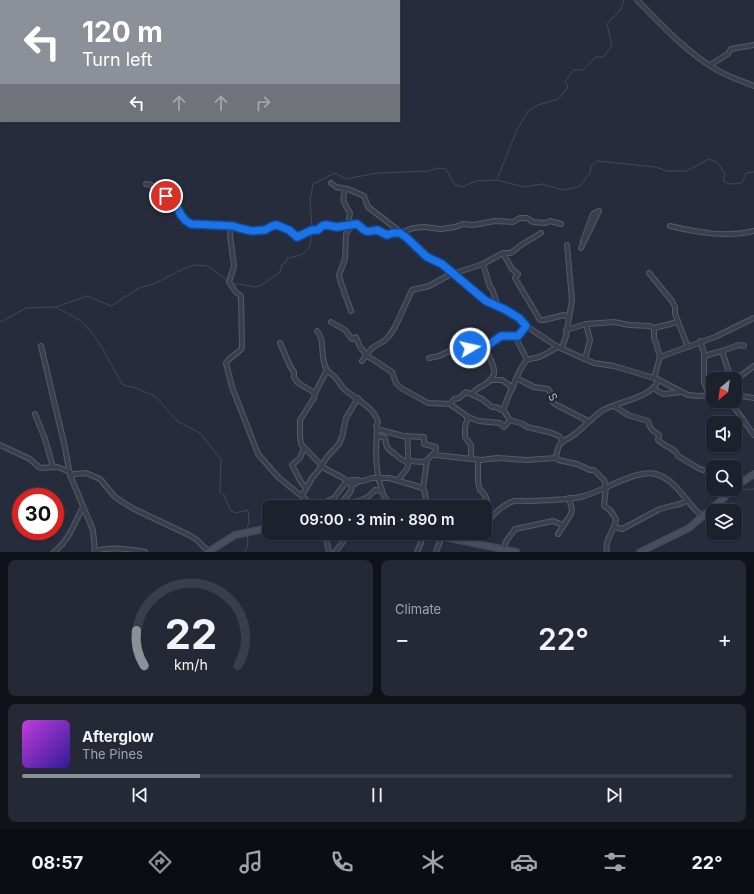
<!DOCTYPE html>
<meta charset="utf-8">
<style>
body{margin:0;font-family:Inter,sans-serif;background:#252935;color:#f1f3f6;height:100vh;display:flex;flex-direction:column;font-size:15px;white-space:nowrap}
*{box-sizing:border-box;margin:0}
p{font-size:13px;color:#a0a3aa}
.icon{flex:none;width:22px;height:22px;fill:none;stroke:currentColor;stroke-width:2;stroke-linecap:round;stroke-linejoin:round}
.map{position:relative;height:552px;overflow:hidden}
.details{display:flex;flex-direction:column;gap:8px;padding:8px;background:#0f1219;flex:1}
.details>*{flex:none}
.hud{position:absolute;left:0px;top:0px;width:400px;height:122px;box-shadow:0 1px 3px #0004,0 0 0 1px #3a3e49;background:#8c9099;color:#fff;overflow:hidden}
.needle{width:26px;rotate:209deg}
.buttons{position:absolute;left:706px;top:372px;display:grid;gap:8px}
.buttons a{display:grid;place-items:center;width:36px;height:36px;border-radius:8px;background:#1c212d;box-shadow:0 1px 3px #0004,0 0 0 1px #3a3e49;font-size:20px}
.speed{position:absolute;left:12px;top:488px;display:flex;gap:8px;font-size:20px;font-weight:700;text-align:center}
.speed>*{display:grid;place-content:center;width:52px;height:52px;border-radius:50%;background:#1c212d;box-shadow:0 1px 3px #0004,0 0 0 1px #3a3e49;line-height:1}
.speed .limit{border:6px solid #d22;background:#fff;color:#111}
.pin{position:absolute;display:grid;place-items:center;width:34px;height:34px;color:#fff;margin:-17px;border:2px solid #fff;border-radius:50%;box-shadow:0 1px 4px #0007}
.me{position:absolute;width:44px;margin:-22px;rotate:81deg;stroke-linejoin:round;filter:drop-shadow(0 0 3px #0008)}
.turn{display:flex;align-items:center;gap:14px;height:84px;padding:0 16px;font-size:18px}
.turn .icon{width:52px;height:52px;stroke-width:2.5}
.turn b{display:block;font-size:28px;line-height:34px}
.lanes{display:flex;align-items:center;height:38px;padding:0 16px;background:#0003;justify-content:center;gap:20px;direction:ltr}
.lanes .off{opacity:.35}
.big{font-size:30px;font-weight:600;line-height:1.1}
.details .tile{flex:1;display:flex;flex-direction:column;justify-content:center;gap:6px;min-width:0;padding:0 14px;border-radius:8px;background:#252935}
.details .dial{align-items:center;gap:0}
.dial svg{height:104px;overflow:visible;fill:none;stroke:#3a3e49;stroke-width:7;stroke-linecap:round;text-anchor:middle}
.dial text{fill:#f1f3f6;stroke:none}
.song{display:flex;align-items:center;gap:12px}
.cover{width:48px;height:48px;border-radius:6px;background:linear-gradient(135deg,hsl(290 70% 55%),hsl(250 70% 35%))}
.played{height:4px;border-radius:2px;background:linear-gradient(90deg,#8c9099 25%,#3a3e49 25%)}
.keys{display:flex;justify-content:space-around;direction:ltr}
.heat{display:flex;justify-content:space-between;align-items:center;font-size:22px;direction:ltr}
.details .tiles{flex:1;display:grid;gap:8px;grid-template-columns:1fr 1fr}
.tile:last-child{grid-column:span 2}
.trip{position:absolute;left:262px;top:500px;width:230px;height:40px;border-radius:8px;background:#1c212d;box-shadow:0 1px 3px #0004,0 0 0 1px #3a3e49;font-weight:600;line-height:40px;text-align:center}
.tab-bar{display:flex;height:64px;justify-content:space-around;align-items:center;background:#0b0d12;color:#a0a3aa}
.tab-bar .icon{width:28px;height:28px}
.tab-bar .on{color:#8c9099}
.tab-bar b{font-size:18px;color:#f1f3f6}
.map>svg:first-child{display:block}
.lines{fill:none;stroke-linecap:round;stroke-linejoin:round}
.stream{stroke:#3c4864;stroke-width:1}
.street-casing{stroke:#545a67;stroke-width:6}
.secondary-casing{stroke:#424855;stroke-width:8}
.street{stroke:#393f4c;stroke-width:4}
.secondary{stroke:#484e5f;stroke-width:5.5}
.route-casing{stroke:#114b97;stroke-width:10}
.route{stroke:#1a73e8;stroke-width:7}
.labels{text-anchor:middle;stroke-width:4;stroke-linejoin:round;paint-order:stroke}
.street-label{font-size:11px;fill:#b5bac7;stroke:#1e2431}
</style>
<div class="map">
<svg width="754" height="552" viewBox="0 0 754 552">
<rect width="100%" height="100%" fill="#262c3c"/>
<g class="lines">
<g class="stream">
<polyline points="497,179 517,130 528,111 538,105 558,99 568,87 565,82 573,70 583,70 596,57 603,57 612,46 607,24 621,9 624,0"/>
<polyline points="312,228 310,200 313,184 335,173 346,179 377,173 428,171 439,168 446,169 455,185 462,187 476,181 497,180 524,187 542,184 563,190 579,187 590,173 591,166 597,161 655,167 667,171 686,171 709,159 718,163 725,174 723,181 730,184 742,183 746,173 754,172"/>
<path d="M231,283L256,287L262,285L280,272L282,265L286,262L287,258C307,255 311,251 312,231"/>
<path d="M57,308C64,312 73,315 79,320C100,336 109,364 123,385L136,388L156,397L177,421L200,433L221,459L220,492L224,495L231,511L236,513L248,510L249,521L247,530"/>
<polyline points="0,322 26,308 56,307 87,296 111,306 139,288 154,284 183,269 195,265 208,266 228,281"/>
<polyline points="719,489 726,494"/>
<polyline points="729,496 740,490 754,489"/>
<polyline points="245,552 248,544 247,535"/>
</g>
<g class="street-casing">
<g id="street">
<path d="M637,0C659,23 690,55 717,70C729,77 742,81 754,86"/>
<polyline points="219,1 221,0"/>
<polyline points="710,65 728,54 731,49 754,45"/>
<polyline points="0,67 1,67"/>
<polyline points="331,183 336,187 348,189 364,196 368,207 407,237 427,257 442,264 485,301 504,309 519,318 526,326 558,347 594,363 614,366 654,378 660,357 656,343 654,338 654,328"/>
<path d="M146,184C154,183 163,196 173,199C177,209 182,218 191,224L233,226L239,228L252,231L265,230L272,226L277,225L289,230L297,237L312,230H317L322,225H326L337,227L357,224C366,231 364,233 377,230L387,235L393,233H400L413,228L424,227L441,229L455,227L463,224L473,225L495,221L513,222L520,218H527L533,222L545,223L550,221L561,224"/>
<path d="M344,189L345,191C341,201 345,204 350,213L349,218L351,226L346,234L345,259L339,275L341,283L351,311"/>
<path d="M231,225L230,236L234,266L229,282L236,292L241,296L242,348C238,354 230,356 226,363L232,387L258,454L278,477L315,507"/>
<path d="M670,226C696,232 727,238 754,231"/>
<polyline points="581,248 599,211 593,214 583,241"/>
<polyline points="503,253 512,269 518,274 515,278 540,320 544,320 564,315 568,317"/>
<polyline points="483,264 490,287 492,289 498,306"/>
<polyline points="649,273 672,301 675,307 675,314 688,347"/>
<polyline points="331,322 345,330 352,339 356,337 359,345 366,355 392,372 396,383 401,388 428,403 450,404 468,417 479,421 500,423 504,427 510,420 523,424 527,427 549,432 559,436 562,440"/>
<polyline points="566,330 586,324 614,322 629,325 650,326 654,328 678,322"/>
<path d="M317,331C326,340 319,358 327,370C329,373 332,374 334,376C338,380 340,384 343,388C354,399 374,406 378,422L376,426L377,429L403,436L424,437V444L436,447L435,455L481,460L497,458L527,460L556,458L558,460L577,464L590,470H594L604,480L606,487L604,506L610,510L616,519C615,530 604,540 607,552"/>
<polyline points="515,336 527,360"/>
<polyline points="700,341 704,353 704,382 709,395"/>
<polyline points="280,343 290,366 294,372 294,377 298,383 315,393"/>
<polyline points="41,346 64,443 70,475 93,530 95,551"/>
<polyline points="487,346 501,336 518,336 526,326"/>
<polyline points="562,348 566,336 572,300 567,245"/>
<polyline points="722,351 739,345 744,346"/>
<polyline points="704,356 722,351 731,379"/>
<polyline points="660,357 715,337 754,318"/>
<path d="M429,358L439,356L458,347L470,348L482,344L486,345C487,347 487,351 488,354C494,367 500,375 484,385C479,388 475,389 472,394"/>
<polyline points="585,359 590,340 586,324"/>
<polyline points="362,361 372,348 384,341 389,336 395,327 412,290 429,286 449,275 483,264 503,253 511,253 521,245 541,233"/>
<polyline points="327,370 315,393 314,398 300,420 300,436 301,444 324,468 343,478 352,485"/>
<polyline points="730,376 742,375 754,366"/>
<polyline points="516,378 534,387 548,389 552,395 552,401 555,404 588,421"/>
<polyline points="657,379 688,395 699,396 713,395"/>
<polyline points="490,380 502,380 513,388"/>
<polyline points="653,388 663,394 682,392"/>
<polyline points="735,395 754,398"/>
<polyline points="450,404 454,399 459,398 466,392 482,399 492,407 496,407 504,411 510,420"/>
<path d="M732,405C741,415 746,425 754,435"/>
<path d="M614,406L628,415L648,421C649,428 653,431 659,435L658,440C664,447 675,447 678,456L698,468L703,470"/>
<path d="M503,410C506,402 521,364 527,360C530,358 535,359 539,357C546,354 552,350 558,347"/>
<polyline points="35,414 45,439 53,467"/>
<polyline points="468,417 465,427 465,437 471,445 471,458"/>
<path d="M377,429C376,447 375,466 380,484C381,487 382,492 384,496C386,500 389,502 390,507"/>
<path d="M377,436L383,437L385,438C387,452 389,448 397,456C401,460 403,461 408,462"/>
<polyline points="0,445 30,459 40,468 57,467 70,472"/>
<polyline points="304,448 300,458 292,465 301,482 306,488"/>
<path d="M556,458C559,438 562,444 575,434C585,426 593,417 603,410C617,402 654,397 658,380"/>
<path d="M478,460V482L480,490C489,496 487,508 491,518"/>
<polyline points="408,461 424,462 427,460"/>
<polyline points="70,475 75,474 86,473 100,479 115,497 124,503 134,509 189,535 197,540 209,552"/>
<path d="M398,480C400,476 407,471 408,466C408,465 408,438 407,436"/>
<polyline points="302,496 312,478 318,471 327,457 339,444 342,437 346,418 358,398"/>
<polyline points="724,498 731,492"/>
<polyline points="340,504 360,501 369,496 375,490 382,491"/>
<polyline points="323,507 328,501 334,498 347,481 353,480 363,481 372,478 389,478 423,488"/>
<polyline points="338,507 351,491 352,485 358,482 358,480"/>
<path d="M423,507C427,502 426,493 423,488L427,460L434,453"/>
<path d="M485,526C489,517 502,506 511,502C516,500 521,501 526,501C545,500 566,501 584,496C603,491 636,469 656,474C677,480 687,505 703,517"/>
<path d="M615,527L622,529C634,523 646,516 658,510C668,505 679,507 687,500"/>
<polyline points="325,533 329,552"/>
<polyline points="558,534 571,514 572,509 569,498"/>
<polyline points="480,545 483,533"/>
<polyline points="503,549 507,540 515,529 553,521 563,525"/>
<path d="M54,552C68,542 75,522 83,507"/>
<path d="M94,552C106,546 133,549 145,552"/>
<polyline points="335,552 343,542 346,533"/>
<polyline points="417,552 421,543 422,533"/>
<polyline points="436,552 442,536"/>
</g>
</g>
<g class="secondary-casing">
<g id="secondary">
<polyline points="735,487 754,474"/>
<polyline points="425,533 516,552"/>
<polyline points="208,552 235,535 269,528"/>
<polyline points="640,552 689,528 724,498"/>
</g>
</g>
<use href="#street" class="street"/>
<use href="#secondary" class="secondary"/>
</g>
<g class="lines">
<g class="route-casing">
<path id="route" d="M166,196L173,199L181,215L186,221L191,224L233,226L239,228L252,231L265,230L272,226L277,225L289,230L297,237L312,230H318L322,226L326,225L337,227L357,224C366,231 364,233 377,230L387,235L393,233H400L407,238L427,257L442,264L486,301L504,309L519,318L526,326L518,336H501L487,346L482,344L470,348"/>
</g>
<use href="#route" class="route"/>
</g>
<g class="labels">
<g class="street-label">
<text transform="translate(553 397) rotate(62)" y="4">S</text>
</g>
</g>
</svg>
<div class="buttons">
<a><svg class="needle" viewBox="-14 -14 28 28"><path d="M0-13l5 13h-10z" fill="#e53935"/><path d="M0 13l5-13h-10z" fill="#a0a3aa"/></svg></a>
<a><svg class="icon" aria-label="sound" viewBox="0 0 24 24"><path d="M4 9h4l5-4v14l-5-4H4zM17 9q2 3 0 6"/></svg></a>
<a><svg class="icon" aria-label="search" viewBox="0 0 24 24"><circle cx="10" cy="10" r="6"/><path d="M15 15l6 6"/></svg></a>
<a><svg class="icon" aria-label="layers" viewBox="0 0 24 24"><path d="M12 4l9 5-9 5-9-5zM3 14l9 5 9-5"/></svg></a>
</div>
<div class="speed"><div class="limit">30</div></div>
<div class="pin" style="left:166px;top:196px;background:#d93025"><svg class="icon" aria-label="arrive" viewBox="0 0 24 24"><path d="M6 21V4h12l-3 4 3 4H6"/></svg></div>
<svg class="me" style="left:470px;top:348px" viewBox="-20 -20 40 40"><circle r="17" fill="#1a73e8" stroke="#fff" stroke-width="3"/><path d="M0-11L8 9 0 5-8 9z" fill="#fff"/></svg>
<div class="trip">09:00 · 3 min · 890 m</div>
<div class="hud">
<div class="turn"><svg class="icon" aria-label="left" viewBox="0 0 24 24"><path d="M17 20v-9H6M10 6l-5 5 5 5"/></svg><div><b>120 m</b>Turn left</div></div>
<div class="lanes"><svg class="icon" aria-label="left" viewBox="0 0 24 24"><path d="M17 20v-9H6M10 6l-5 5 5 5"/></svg><svg class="icon off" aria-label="ahead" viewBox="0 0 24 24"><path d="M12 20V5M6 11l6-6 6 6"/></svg><svg class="icon off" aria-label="ahead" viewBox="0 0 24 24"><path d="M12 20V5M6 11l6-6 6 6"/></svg><svg class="icon off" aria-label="right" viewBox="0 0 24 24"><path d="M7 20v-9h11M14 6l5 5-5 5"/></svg></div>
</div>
</div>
<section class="details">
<div class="tiles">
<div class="tile dial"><svg viewBox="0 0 100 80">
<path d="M14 69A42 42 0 1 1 86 69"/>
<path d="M14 69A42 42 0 0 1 8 42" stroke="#8c9099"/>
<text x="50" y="56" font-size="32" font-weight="700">22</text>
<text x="50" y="72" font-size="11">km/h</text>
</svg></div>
<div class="tile"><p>Climate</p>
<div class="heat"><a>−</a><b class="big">22°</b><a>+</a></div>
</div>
<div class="tile">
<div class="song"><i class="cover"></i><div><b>Afterglow</b><p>The Pines</p></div></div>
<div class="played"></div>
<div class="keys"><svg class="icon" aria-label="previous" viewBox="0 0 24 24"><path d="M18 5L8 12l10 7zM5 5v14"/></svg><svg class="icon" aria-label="pause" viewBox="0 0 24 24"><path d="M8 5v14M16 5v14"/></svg><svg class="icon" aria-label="next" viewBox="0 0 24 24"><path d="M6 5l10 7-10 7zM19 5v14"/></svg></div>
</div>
</div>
</section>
<nav class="tab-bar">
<b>08:57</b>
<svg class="icon on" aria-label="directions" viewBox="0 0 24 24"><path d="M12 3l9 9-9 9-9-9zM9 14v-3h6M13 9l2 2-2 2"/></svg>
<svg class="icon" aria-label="music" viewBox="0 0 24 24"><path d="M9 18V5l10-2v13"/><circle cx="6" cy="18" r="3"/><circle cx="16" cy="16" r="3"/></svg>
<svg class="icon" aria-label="phone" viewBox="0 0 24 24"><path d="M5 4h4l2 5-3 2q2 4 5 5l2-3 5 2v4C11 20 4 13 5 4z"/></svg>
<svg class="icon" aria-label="climate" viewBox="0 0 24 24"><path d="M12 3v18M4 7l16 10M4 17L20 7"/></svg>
<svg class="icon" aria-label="car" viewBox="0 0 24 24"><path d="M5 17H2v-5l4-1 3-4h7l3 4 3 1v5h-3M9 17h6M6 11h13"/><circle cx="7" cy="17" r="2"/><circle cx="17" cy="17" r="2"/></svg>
<svg class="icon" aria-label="filters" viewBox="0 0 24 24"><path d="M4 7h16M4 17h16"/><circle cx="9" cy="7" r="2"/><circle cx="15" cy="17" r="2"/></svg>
<b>22°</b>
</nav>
